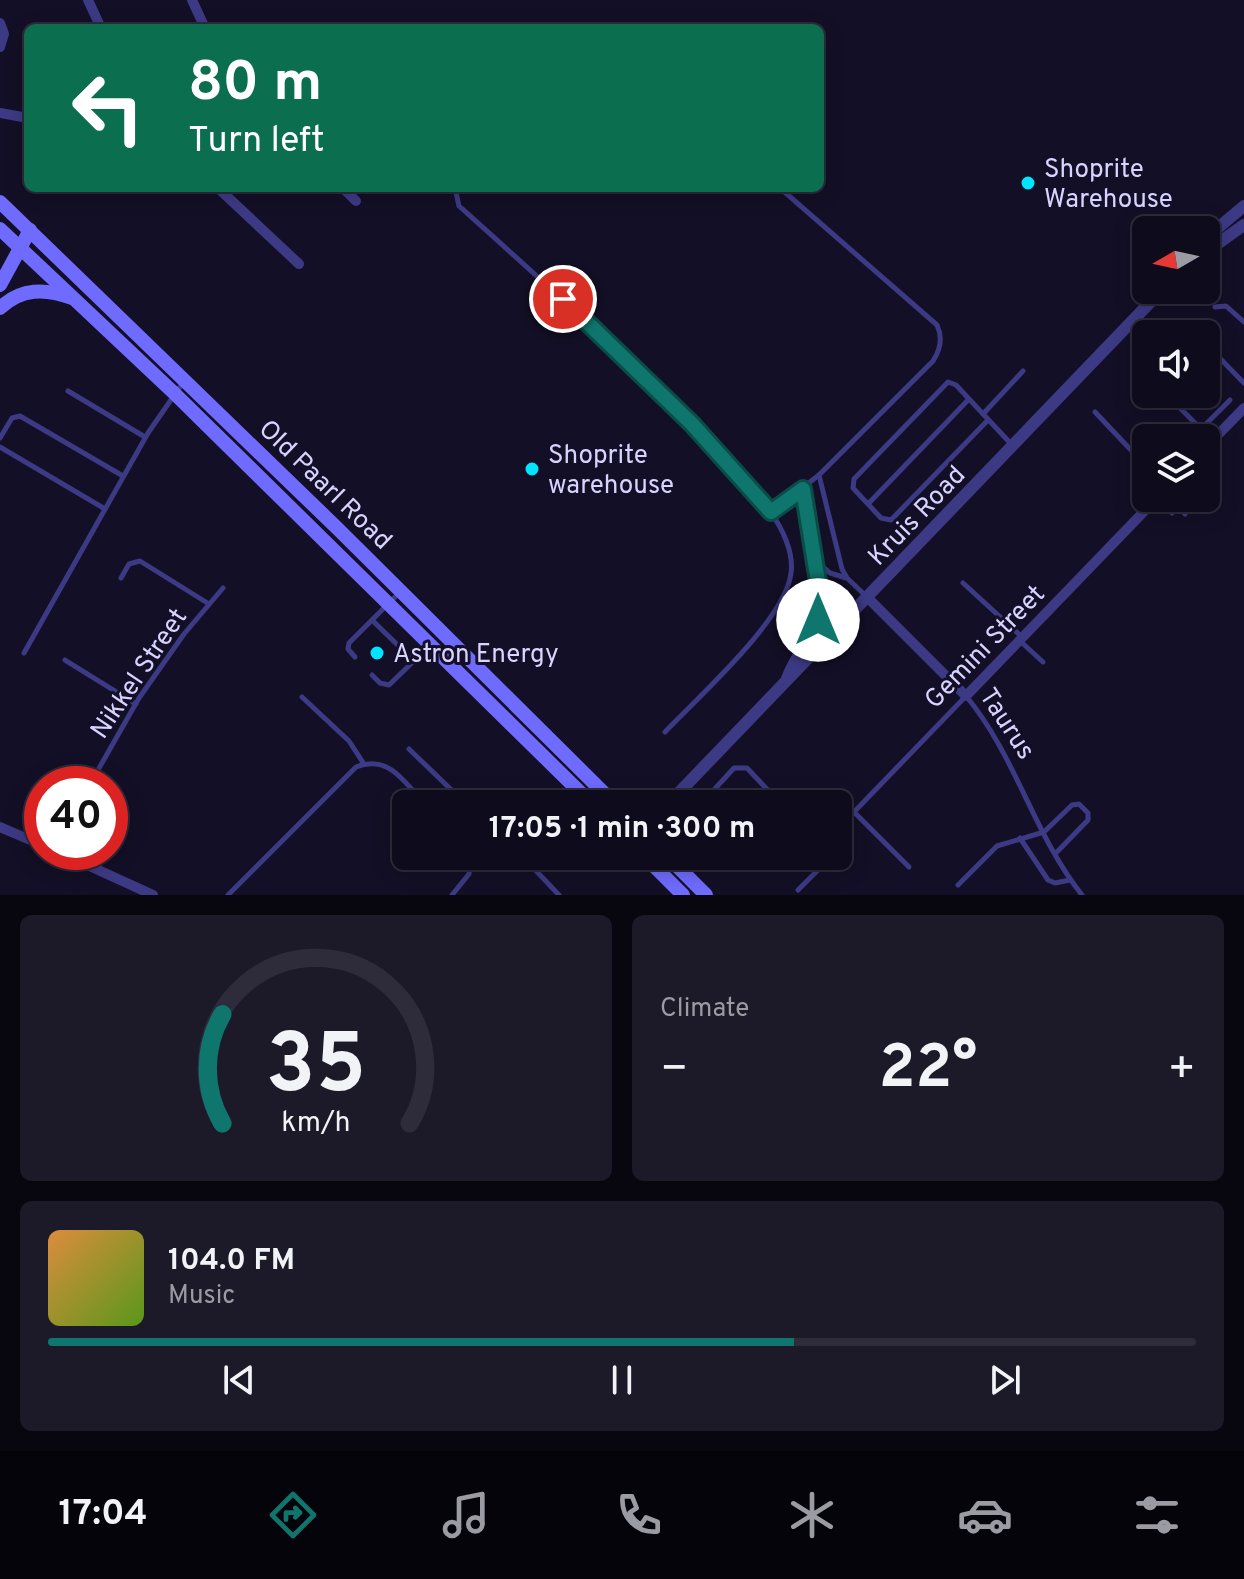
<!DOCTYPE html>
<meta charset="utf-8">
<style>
body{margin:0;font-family:Overpass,sans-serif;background:#1c1929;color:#f1f3f6;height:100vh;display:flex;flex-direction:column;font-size:30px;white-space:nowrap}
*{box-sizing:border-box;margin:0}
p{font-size:26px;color:#9b9ba3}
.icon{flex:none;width:44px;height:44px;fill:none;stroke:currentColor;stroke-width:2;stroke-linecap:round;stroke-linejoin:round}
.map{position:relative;height:895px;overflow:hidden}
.side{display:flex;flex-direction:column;gap:20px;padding:20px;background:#08060f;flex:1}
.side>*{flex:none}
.hud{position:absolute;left:24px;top:24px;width:800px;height:168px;border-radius:12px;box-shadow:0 4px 20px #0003,0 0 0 2px #2e2b3b;background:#0b6e4f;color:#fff;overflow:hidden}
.needle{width:52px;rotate:261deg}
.buttons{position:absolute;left:1132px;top:216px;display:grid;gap:16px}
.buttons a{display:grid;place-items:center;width:88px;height:88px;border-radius:12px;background:#0e0b1c;box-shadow:0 4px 20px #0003,0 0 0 2px #2e2b3b;font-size:40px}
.speed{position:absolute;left:24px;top:766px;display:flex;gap:16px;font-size:40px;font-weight:700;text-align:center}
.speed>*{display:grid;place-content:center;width:104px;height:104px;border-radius:50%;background:#0e0b1c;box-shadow:0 4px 20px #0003,0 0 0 2px #2e2b3b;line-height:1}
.speed .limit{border:12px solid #d22;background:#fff;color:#111}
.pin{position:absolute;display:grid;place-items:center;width:68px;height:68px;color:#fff;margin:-34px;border:4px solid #fff;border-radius:50%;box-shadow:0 2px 8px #0007}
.me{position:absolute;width:88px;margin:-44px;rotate:0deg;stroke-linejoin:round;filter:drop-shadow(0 0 6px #0008)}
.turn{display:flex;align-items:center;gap:28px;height:168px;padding:0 32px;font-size:36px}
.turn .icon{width:104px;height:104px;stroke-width:2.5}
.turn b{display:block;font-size:56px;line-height:68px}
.big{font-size:60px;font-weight:700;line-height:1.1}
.side .tile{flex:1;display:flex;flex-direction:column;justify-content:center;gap:12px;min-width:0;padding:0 28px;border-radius:12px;background:#1c1929}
.side .dial{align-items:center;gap:0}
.dial svg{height:208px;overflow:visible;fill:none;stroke:#2e2b3b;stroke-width:7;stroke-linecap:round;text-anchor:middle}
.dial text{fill:#f1f3f6;stroke:none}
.song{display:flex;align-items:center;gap:24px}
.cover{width:96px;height:96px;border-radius:12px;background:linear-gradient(135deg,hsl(30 70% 55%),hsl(90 70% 35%))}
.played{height:8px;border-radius:4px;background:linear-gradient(90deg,#0f766e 65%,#2e2b3b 65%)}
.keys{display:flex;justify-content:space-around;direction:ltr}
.heat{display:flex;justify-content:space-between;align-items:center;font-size:44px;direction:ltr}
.side .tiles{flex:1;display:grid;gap:20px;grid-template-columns:1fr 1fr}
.tile:last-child{grid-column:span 2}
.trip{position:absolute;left:392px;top:790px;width:460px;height:80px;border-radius:12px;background:#0e0b1c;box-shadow:0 4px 20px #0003,0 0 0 2px #2e2b3b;font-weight:700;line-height:80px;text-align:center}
.tabs{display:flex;height:128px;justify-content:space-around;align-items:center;background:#06040b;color:#9b9ba3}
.tabs .icon{width:56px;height:56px}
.tabs .selected{color:#0f766e}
.tabs b{font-size:36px;color:#f1f3f6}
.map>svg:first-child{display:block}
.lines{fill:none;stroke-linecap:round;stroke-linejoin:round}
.service{stroke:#3d3a85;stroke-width:5}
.minor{stroke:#3d3a85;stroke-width:10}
.tertiary{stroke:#3d3a85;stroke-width:12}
.secondary{stroke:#6f6bff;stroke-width:14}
.route-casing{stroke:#0a4d48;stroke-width:20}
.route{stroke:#0f766e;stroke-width:14}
.poi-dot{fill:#00e5ff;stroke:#130f26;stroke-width:3}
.labels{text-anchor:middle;stroke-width:6;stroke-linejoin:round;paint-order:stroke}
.poi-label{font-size:26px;fill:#d9d4ff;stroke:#130f26;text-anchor:start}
.street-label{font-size:26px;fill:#d9d4ff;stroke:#130f26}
</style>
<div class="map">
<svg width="1244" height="895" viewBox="0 0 1244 895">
<rect width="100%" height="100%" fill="#130f26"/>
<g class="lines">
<g class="service">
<path d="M455,188L459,206C527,267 594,327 659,391C697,429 739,467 770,511C782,528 794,552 791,573C786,619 698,697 665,732"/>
<polyline points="1215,307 1226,306 1244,322"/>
<polyline points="1206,344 1244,383"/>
<polyline points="68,391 145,437"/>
<polyline points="1167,395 1212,440"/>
<polyline points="1095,412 1146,466"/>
<polyline points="983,414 1023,371"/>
<polyline points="988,420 891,520 881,518 853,488 854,479 948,382 956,385 1013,446"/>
<polyline points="1201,429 1230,400"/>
<polyline points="0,438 12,418 20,416 123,476"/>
<polyline points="0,447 105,509"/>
<polyline points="819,475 842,569 847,578 867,597"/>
<polyline points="803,489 813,558 830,573 846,578"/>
<polyline points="1169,498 1185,514"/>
<polyline points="868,504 969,399"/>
<path d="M771,512L819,475L933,361C941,349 943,338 937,325L780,188"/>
<polyline points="1172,513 1187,498"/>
<polyline points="121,578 129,564 140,561 209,604"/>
<polyline points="963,583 1022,637"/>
<polyline points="372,620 414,661"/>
<polyline points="1020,641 1043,662"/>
<polyline points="24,653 148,433 184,381"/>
<polyline points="355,657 348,649 349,643 398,594"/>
<polyline points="65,660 136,704"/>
<polyline points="372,675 380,683 389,685 417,658 435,656"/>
<polyline points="302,697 349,741 364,764"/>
<polyline points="409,749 466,804"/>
<polyline points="90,784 139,698 184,634 223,588"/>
<polyline points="701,804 734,768 747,768 781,804"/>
<polyline points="854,812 909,867"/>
<path d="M838,821L854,812L966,696C1016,756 1034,835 1082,895"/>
<polyline points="1020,838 1048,880 1055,883 1070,880"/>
<polyline points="522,856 559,895"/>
<polyline points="725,856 730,860 741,856"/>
<polyline points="958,885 997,846 1044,832 1072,805 1079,804 1088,813 1088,820 1055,854"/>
<polyline points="798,890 821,867 824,856"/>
<path d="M228,895L356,767C389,754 404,782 425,804"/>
<polyline points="452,895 469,874 471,856"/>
</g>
<g class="minor">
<polyline points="88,0 101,28"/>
<polyline points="192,0 205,28"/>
<polyline points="0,23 4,34 0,47"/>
<polyline points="0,113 28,118"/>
<polyline points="218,188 299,264"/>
<polyline points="343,188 356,201"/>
<polyline points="1206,447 1244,408"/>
<polyline points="867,597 966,696 1157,498"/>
<polyline points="0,827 42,845"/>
<polyline points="59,852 153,895"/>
</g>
<g class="tertiary">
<polyline points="1206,238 1244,206"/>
<polyline points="1206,252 1244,225"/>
<path d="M787,679C795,655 817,634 820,609C822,593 816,574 813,558"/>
<polyline points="668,804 1162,290"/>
</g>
<g class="secondary">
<polyline points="0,202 337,528 615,804"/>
<polyline points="0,229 174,393 592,804"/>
<polyline points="0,285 30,230"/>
<path d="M0,308C21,288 45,288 72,298"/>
<polyline points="644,856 683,895"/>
<polyline points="667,856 706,895"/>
</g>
</g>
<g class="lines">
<g class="route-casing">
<polyline id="route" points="563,299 692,424 771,512 803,489 820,594 818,620"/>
</g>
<use href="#route" class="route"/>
</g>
<g class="poi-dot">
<circle cx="1028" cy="183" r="8"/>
<circle cx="532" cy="469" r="8"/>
<circle cx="377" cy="653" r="8"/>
</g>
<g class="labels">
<g class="poi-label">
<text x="1044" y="177">Shoprite<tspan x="1044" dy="30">Warehouse</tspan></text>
<text x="548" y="463">Shoprite<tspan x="548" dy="30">warehouse</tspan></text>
<text x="393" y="662">Astron Energy</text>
</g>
<g class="street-label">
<text transform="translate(326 484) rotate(44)" y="9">Old Paarl Road</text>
<text transform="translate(916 515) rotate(-46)" y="9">Kruis Road</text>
<text transform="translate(984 646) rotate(-46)" y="9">Gemini Street</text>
<text transform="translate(138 673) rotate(-56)" y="9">Nikkel Street</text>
<text transform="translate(1008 723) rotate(57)" y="9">Taurus</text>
</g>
</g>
</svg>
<div class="buttons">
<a><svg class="needle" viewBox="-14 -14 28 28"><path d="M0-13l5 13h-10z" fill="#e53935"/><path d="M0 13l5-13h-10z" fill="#9b9ba3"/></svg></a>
<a><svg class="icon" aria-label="sound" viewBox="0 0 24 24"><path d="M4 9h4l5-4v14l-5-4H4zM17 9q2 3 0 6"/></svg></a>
<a><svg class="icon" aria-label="layers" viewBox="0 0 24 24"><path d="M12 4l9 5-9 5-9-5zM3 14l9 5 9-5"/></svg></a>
</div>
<div class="speed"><div class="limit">40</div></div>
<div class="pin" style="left:563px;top:299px;background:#d93025"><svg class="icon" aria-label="arrive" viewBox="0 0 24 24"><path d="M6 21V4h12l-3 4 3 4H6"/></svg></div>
<svg class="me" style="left:818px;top:620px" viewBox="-20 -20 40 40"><circle r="19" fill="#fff"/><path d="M0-13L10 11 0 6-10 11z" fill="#0f766e"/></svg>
<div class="trip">17:05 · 1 min · 300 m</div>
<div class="hud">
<div class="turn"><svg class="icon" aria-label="left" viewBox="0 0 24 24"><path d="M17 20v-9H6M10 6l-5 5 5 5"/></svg><div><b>80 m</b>Turn left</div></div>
</div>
</div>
<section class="side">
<div class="tiles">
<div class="tile dial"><svg viewBox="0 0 100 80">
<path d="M14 69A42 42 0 1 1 86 69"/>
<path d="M14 69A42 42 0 0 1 14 27" stroke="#0f766e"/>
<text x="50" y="56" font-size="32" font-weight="700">35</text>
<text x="50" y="72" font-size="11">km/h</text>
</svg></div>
<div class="tile"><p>Climate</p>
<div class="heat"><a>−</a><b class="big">22°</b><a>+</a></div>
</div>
<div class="tile">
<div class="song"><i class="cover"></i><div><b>104.0 FM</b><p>Music</p></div></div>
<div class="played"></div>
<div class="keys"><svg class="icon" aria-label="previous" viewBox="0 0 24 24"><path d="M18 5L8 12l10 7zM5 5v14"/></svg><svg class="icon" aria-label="pause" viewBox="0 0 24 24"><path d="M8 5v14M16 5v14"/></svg><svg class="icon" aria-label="next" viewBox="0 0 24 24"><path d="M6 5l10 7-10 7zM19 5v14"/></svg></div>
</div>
</div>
</section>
<nav class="tabs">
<b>17:04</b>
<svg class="icon selected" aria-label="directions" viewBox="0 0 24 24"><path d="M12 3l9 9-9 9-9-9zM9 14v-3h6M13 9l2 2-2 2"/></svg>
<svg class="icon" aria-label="music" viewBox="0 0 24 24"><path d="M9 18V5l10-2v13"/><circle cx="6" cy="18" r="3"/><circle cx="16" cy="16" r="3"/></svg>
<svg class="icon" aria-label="phone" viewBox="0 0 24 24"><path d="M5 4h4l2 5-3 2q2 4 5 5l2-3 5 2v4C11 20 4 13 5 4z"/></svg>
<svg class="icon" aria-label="climate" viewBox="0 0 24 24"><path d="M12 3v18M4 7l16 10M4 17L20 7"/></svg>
<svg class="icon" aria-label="car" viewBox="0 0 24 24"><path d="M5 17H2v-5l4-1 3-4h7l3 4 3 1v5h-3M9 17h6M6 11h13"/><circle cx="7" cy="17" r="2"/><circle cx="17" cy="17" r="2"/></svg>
<svg class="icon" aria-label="filters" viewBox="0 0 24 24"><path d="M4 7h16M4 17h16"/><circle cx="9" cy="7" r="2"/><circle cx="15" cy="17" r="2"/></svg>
</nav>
